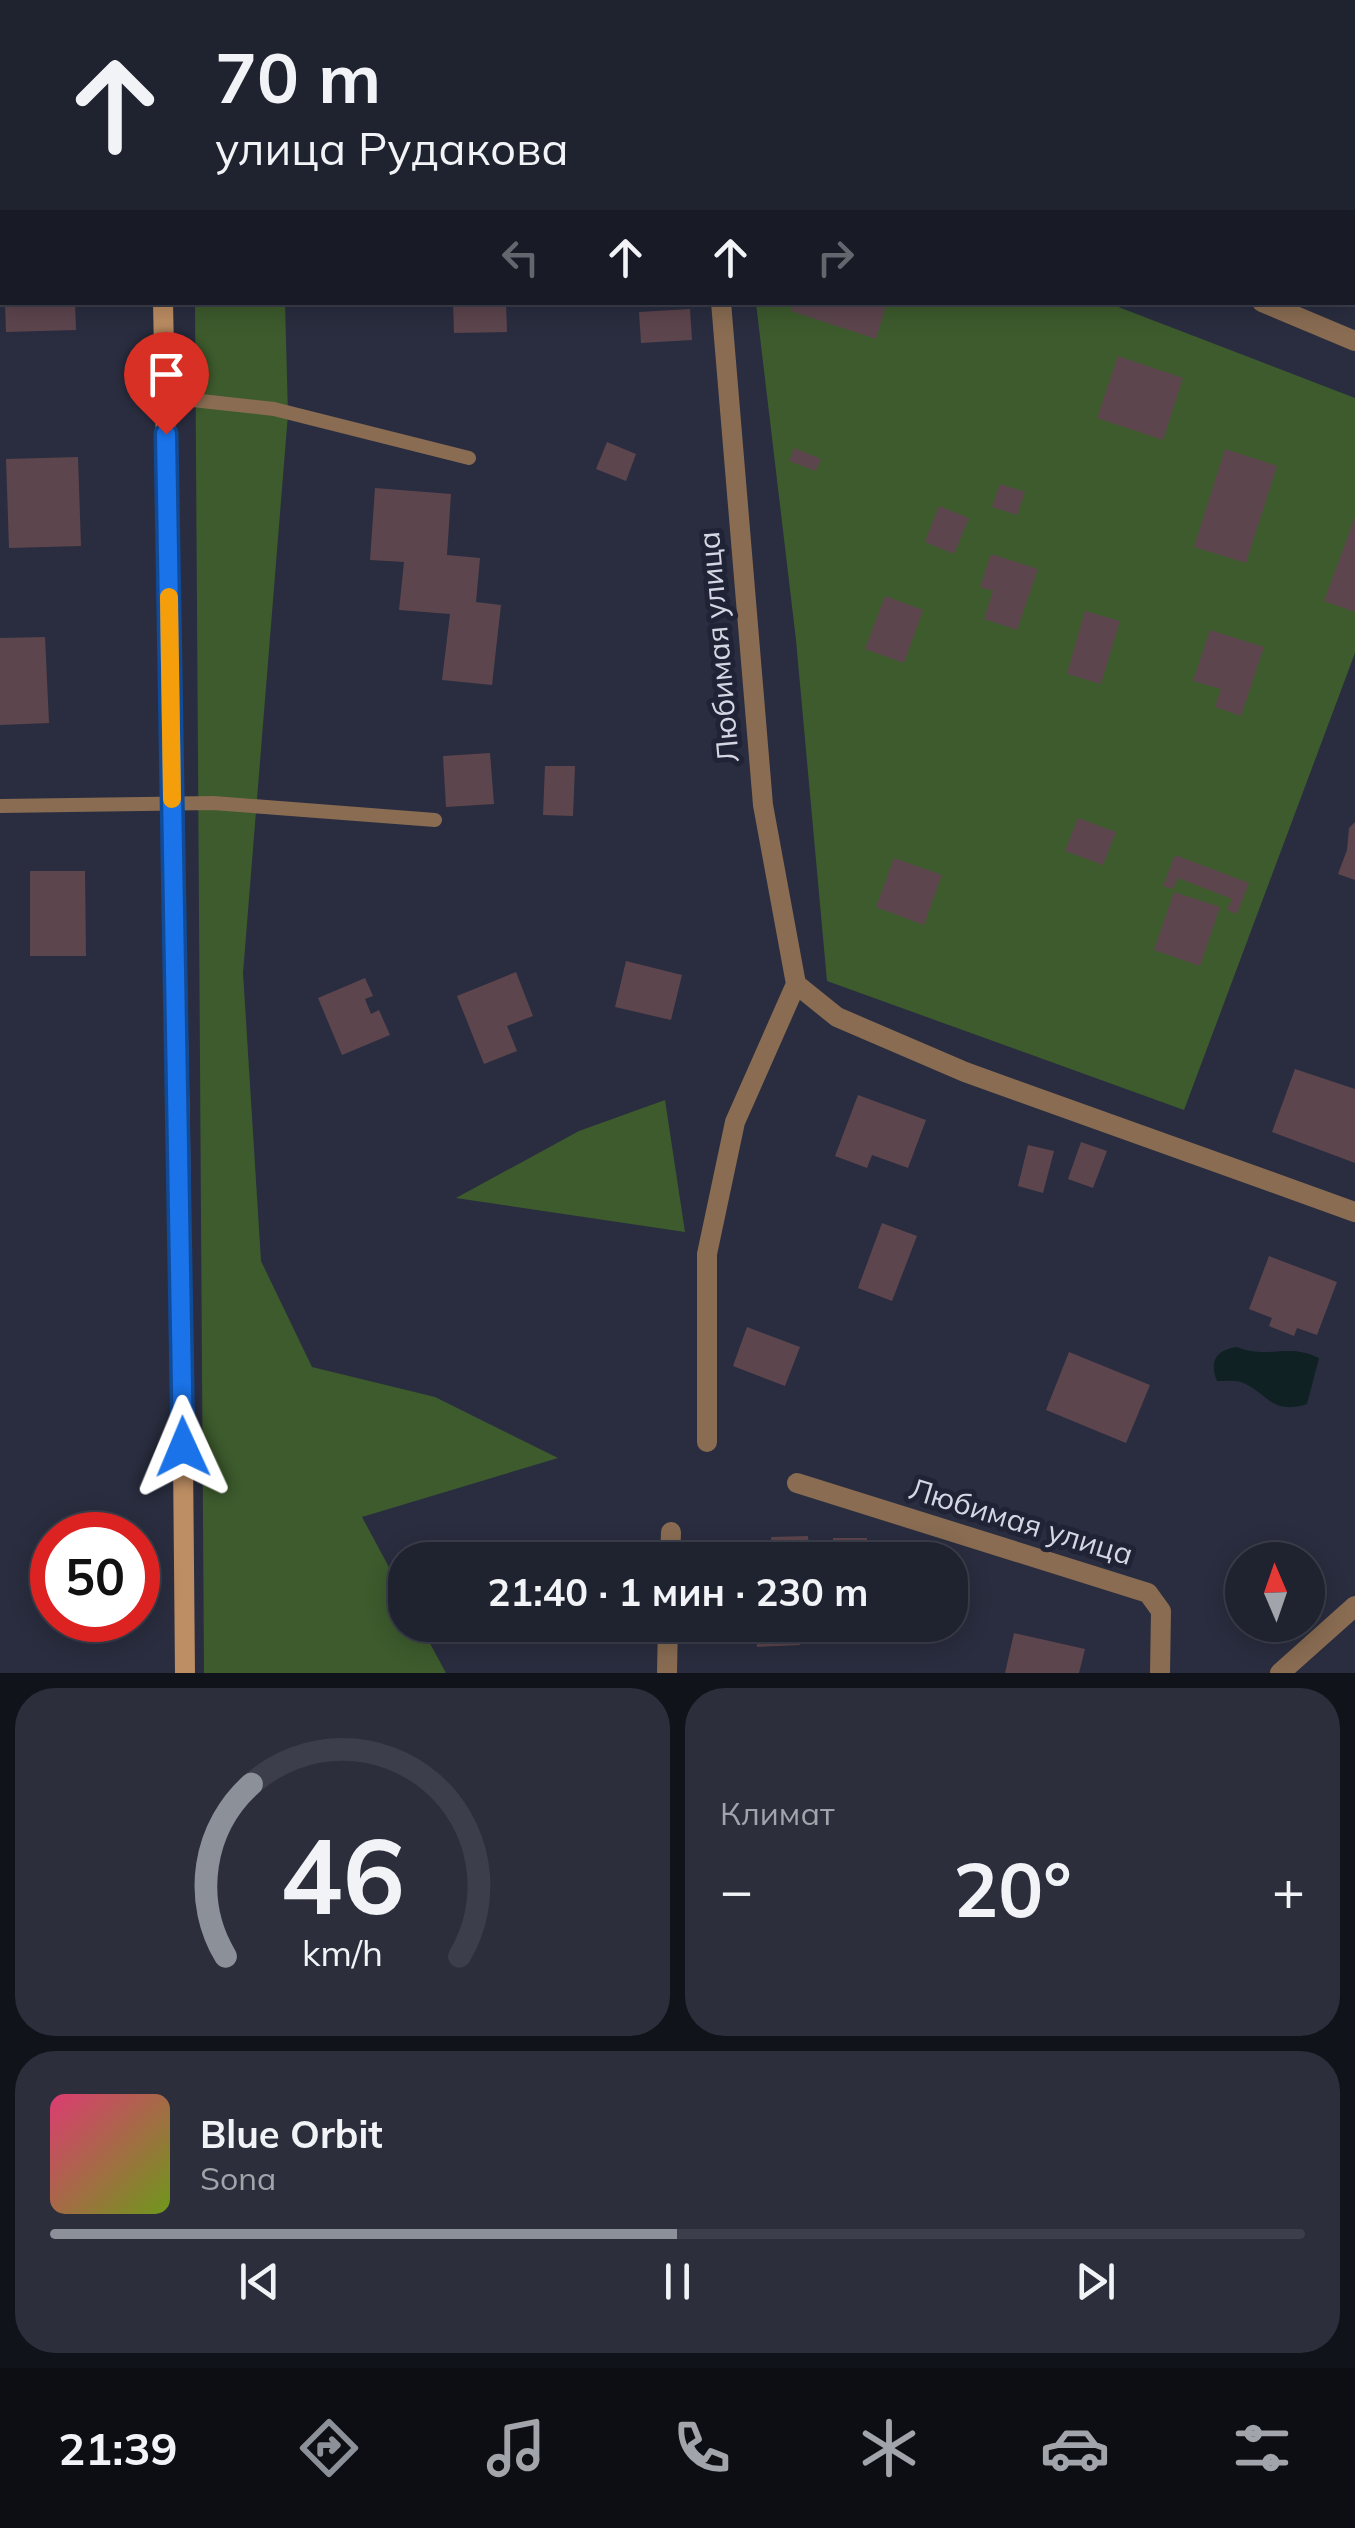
<!DOCTYPE html>
<html lang="ru">
<meta charset="utf-8">
<style>
body{margin:0;font-family:Mulish,sans-serif;background:#2c2f3b;color:#f1f3f6;height:100vh;display:flex;flex-direction:column;font-size:38px;white-space:nowrap}
*{box-sizing:border-box;margin:0}
p{font-size:32px;color:#a1a4aa}
.icon{flex:none;width:55px;height:55px;fill:none;stroke:currentColor;stroke-width:2;stroke-linecap:round;stroke-linejoin:round}
.map{position:relative;height:1673px;overflow:hidden}
.panel{display:flex;flex-direction:column;gap:15px;padding:15px;background:#11131a;flex:1}
.panel>*{flex:none}
.guide{position:absolute;left:0px;top:0px;width:1355px;height:305px;box-shadow:0 5px 25px #0003,0 0 0 2px #3c3f4b;background:#1f222f;color:#f1f3f6;overflow:hidden}
.needle{width:65px;rotate:358deg}
.fabs{position:absolute;left:1225px;top:1542px;display:grid;gap:20px}
.fabs a{display:grid;place-items:center;width:100px;height:100px;border-radius:50%;background:#1f222f;box-shadow:0 5px 25px #0003,0 0 0 2px #3c3f4b;font-size:50px}
.speed{position:absolute;left:30px;top:1512px;display:flex;gap:20px;font-size:50px;font-weight:700;text-align:center}
.speed>*{display:grid;place-content:center;width:130px;height:130px;border-radius:50%;background:#1f222f;box-shadow:0 5px 25px #0003,0 0 0 2px #3c3f4b;line-height:1}
.speed .limit{border:15px solid #d22;background:#fff;color:#111}
.pin{position:absolute;display:grid;place-items:center;width:85px;height:85px;color:#fff;margin:-102px -42px;border-radius:50% 50% 50% 0;rotate:-45deg;box-shadow:0 0 10px #0007}
.pin .icon{rotate:45deg}
.me{position:absolute;width:110px;margin:-55px;rotate:359deg;stroke-linejoin:round;filter:drop-shadow(0 0 8px #0008)}
.turn{display:flex;align-items:center;gap:35px;height:210px;padding:0 50px;font-size:45px}
.turn .icon{width:130px;height:130px;stroke-width:2.5}
.turn b{display:block;font-size:70px;line-height:85px}
.lanes{display:flex;align-items:center;height:95px;padding:0 50px;background:#0003;justify-content:center;gap:50px;direction:ltr}
.lanes .off{opacity:.35}
.big{font-size:75px;font-weight:700;line-height:1.1}
.panel .widget{flex:1;display:flex;flex-direction:column;justify-content:center;gap:15px;min-width:0;padding:0 35px;border-radius:40px;background:#2c2f3b}
.panel .dial{align-items:center;gap:0}
.dial svg{height:260px;overflow:visible;fill:none;stroke:#3c3f4b;stroke-width:7;stroke-linecap:round;text-anchor:middle}
.dial text{fill:#f1f3f6;stroke:none}
.song{display:flex;align-items:center;gap:30px}
.cover{width:120px;height:120px;border-radius:15px;background:linear-gradient(135deg,hsl(340 70% 55%),hsl(80 70% 35%))}
.played{height:10px;border-radius:5px;background:linear-gradient(90deg,#8c9099 50%,#3c3f4b 50%)}
.keys{display:flex;justify-content:space-around;direction:ltr}
.heat{display:flex;justify-content:space-between;align-items:center;font-size:55px;direction:ltr}
.panel .tiles{flex:1;display:grid;gap:15px;grid-template-columns:1fr 1fr}
.widget:last-child{grid-column:span 2}
.trip{position:absolute;left:388px;top:1542px;width:580px;height:100px;border-radius:40px;background:#1f222f;box-shadow:0 5px 25px #0003,0 0 0 2px #3c3f4b;font-weight:700;line-height:100px;text-align:center}
.dock{display:flex;height:160px;justify-content:space-around;align-items:center;background:#0c0e13;color:#a1a4aa}
.dock .icon{width:70px;height:70px}
.dock .active{color:#8c9099}
.dock b{font-size:45px;color:#f1f3f6}
.map>svg:first-child{display:block}
.green{fill:#3d5b2d}
.water{fill:#0f2123}
.building{fill:#5d454d}
.lines{fill:none;stroke-linecap:round;stroke-linejoin:round}
.lane{stroke:#896c52;stroke-width:14}
.street{stroke:#896c52;stroke-width:20}
.secondary{stroke:#bd8e63;stroke-width:20}
.route-casing{stroke:#114b97;stroke-width:25}
.route{stroke:#1a73e8;stroke-width:18}
.slow{stroke:#f59e0b;stroke-width:18}
.labels{text-anchor:middle;stroke-width:10;stroke-linejoin:round;paint-order:stroke}
.street-label{font-size:30px;fill:#d4d7e3;stroke:#1f2335}
</style>
<div class="map">
<svg width="1355" height="1673" viewBox="0 0 1355 1673">
<rect width="100%" height="100%" fill="#292d3f"/>
<g class="green">
<polygon points="195,303 285,303 288,414 243,973 261,1261 312,1367 435,1397 558,1458 362,1517 405,1597 405,1625 420,1625 446,1673 204,1673"/>
<polygon points="756,303 1108,303 1355,398 1355,653 1184,1110 827,981 796,640"/>
<polygon points="665,1100 685,1232 456,1198 579,1131"/>
</g>
<path class="water" d="M1237,1347C1269,1360 1287,1342 1319,1358L1307,1404C1271,1416 1266,1391 1241,1382C1235,1380 1224,1381 1217,1381C1209,1361 1216,1350 1237,1347Z"/>
<g class="building">
<polygon points="5,302 75,302 76,330 6,332"/>
<polygon points="453,302 506,302 507,332 454,333"/>
<polygon points="794,302 887,302 876,339 791,311"/>
<polygon points="690,309 692,340 641,343 639,312"/>
<polygon points="1118,356 1183,378 1163,440 1097,418"/>
<polygon points="607,442 636,454 626,481 596,469"/>
<polygon points="794,448 821,459 816,471 789,461"/>
<polygon points="1225,449 1277,466 1246,563 1194,547"/>
<polygon points="78,457 81,546 9,548 6,459"/>
<polygon points="1000,484 1025,492 1017,515 992,507"/>
<polygon points="375,488 451,494 447,555 480,558 476,602 501,605 492,685 442,680 450,614 399,610 404,562 370,560"/>
<polygon points="939,506 969,518 954,554 925,542"/>
<polygon points="1355,517 1355,612 1324,601"/>
<polygon points="991,554 1038,569 1017,630 984,619 993,591 980,587"/>
<polygon points="885,596 923,610 904,663 865,649"/>
<polygon points="1085,611 1120,621 1101,684 1067,674"/>
<polygon points="1210,630 1264,647 1241,716 1215,707 1221,689 1193,681"/>
<polygon points="45,637 49,723 0,725 0,638"/>
<polygon points="490,753 494,804 446,807 443,756"/>
<polygon points="545,766 575,766 573,816 543,815"/>
<polygon points="1078,818 1116,832 1103,865 1065,851"/>
<polygon points="1355,822 1355,880 1338,874 1347,850 1349,828"/>
<polygon points="1175,855 1249,883 1237,914 1227,910 1232,899 1178,878 1173,889 1163,886"/>
<polygon points="894,858 942,875 924,925 876,907"/>
<polygon points="30,871 85,871 86,956 30,956"/>
<polygon points="1174,892 1220,907 1200,966 1154,950"/>
<polygon points="626,961 682,975 671,1020 615,1007"/>
<polygon points="516,972 533,1016 507,1026 517,1051 484,1064 457,996"/>
<polygon points="365,978 373,996 365,999 371,1014 379,1010 390,1035 342,1055 318,998"/>
<polygon points="1295,1069 1355,1089 1355,1163 1272,1132"/>
<polygon points="858,1095 926,1120 908,1168 872,1155 867,1168 835,1156"/>
<polygon points="1081,1142 1107,1151 1093,1188 1068,1179"/>
<polygon points="1028,1145 1054,1151 1043,1193 1018,1186"/>
<polygon points="882,1223 917,1236 892,1301 858,1288"/>
<polygon points="1269,1256 1337,1282 1317,1335 1297,1328 1294,1336 1269,1326 1272,1318 1249,1309"/>
<polygon points="747,1327 800,1347 785,1386 733,1366"/>
<polygon points="1069,1352 1150,1385 1126,1443 1046,1410"/>
<polygon points="808,1536 810,1560 772,1560 771,1537"/>
<rect x="833" y="1538" width="34" height="22"/>
<polygon points="756,1625 799,1625 800,1645 757,1647"/>
<rect x="850" y="1625" width="33" height="9"/>
<polygon points="1014,1633 1085,1649 1079,1673 1005,1673"/>
</g>
<g class="lines">
<g class="lane">
<polyline points="165,397 274,409 469,458"/>
<polyline points="0,806 213,803 435,820"/>
</g>
<g class="street">
<polyline points="548,0 554,2"/>
<polyline points="1262,302 1355,341"/>
<polyline points="796,984 837,1017 965,1072 1355,1212"/>
<polyline points="707,1442 707,1254 735,1122 796,984 763,805 721,302"/>
<polyline points="797,1483 1148,1593 1161,1611 1160,1673"/>
<polyline points="670,1560 671,1532"/>
<polyline points="667,1673 668,1625"/>
<polyline points="1280,1673 1355,1606"/>
</g>
<g class="secondary">
<polyline points="158,0 158,2"/>
<polyline points="163,302 180,1135 185,1673"/>
</g>
</g>
<g class="lines">
<g class="route-casing">
<polyline id="route" points="166,434 183,1447"/>
</g>
<use href="#route" class="route"/>
<polyline class="slow" points="169,597 172,799"/>
</g>
<g class="labels">
<g class="street-label">
<text transform="translate(719 647) rotate(-95)" y="10">Любимая улица</text>
<text transform="translate(1021 1522) rotate(17)" y="10">Любимая улица</text>
</g>
</g>
</svg>
<div class="fabs">
<a><svg class="needle" viewBox="-14 -14 28 28"><path d="M0-13l5 13h-10z" fill="#e53935"/><path d="M0 13l5-13h-10z" fill="#a1a4aa"/></svg></a>
</div>
<div class="speed"><div class="limit">50</div></div>
<div class="pin" style="left:166px;top:434px;background:#d93025"><svg class="icon" aria-label="arrive" viewBox="0 0 24 24"><path d="M6 21V4h12l-3 4 3 4H6"/></svg></div>
<svg class="me" style="left:183px;top:1447px" viewBox="-20 -20 40 40"><path d="M0-17L14 15 0 8-14 15z" fill="#1a73e8" stroke="#fff" stroke-width="4"/></svg>
<div class="trip">21:40 · 1 мин · 230 m</div>
<div class="guide">
<div class="turn"><svg class="icon" aria-label="ahead" viewBox="0 0 24 24"><path d="M12 20V5M6 11l6-6 6 6"/></svg><div><b>70 m</b>улица Рудакова</div></div>
<div class="lanes"><svg class="icon off" aria-label="left" viewBox="0 0 24 24"><path d="M17 20v-9H6M10 6l-5 5 5 5"/></svg><svg class="icon" aria-label="ahead" viewBox="0 0 24 24"><path d="M12 20V5M6 11l6-6 6 6"/></svg><svg class="icon" aria-label="ahead" viewBox="0 0 24 24"><path d="M12 20V5M6 11l6-6 6 6"/></svg><svg class="icon off" aria-label="right" viewBox="0 0 24 24"><path d="M7 20v-9h11M14 6l5 5-5 5"/></svg></div>
</div>
</div>
<section class="panel">
<div class="tiles">
<div class="widget dial"><svg viewBox="0 0 100 80">
<path d="M14 69A42 42 0 1 1 86 69"/>
<path d="M14 69A42 42 0 0 1 22 16" stroke="#8c9099"/>
<text x="50" y="56" font-size="32" font-weight="700">46</text>
<text x="50" y="72" font-size="11">km/h</text>
</svg></div>
<div class="widget"><p>Климат</p>
<div class="heat"><a>−</a><b class="big">20°</b><a>+</a></div>
</div>
<div class="widget">
<div class="song"><i class="cover"></i><div><b>Blue Orbit</b><p>Sona</p></div></div>
<div class="played"></div>
<div class="keys"><svg class="icon" aria-label="previous" viewBox="0 0 24 24"><path d="M18 5L8 12l10 7zM5 5v14"/></svg><svg class="icon" aria-label="pause" viewBox="0 0 24 24"><path d="M8 5v14M16 5v14"/></svg><svg class="icon" aria-label="next" viewBox="0 0 24 24"><path d="M6 5l10 7-10 7zM19 5v14"/></svg></div>
</div>
</div>
</section>
<nav class="dock">
<b>21:39</b>
<svg class="icon active" aria-label="directions" viewBox="0 0 24 24"><path d="M12 3l9 9-9 9-9-9zM9 14v-3h6M13 9l2 2-2 2"/></svg>
<svg class="icon" aria-label="music" viewBox="0 0 24 24"><path d="M9 18V5l10-2v13"/><circle cx="6" cy="18" r="3"/><circle cx="16" cy="16" r="3"/></svg>
<svg class="icon" aria-label="phone" viewBox="0 0 24 24"><path d="M5 4h4l2 5-3 2q2 4 5 5l2-3 5 2v4C11 20 4 13 5 4z"/></svg>
<svg class="icon" aria-label="climate" viewBox="0 0 24 24"><path d="M12 3v18M4 7l16 10M4 17L20 7"/></svg>
<svg class="icon" aria-label="car" viewBox="0 0 24 24"><path d="M5 17H2v-5l4-1 3-4h7l3 4 3 1v5h-3M9 17h6M6 11h13"/><circle cx="7" cy="17" r="2"/><circle cx="17" cy="17" r="2"/></svg>
<svg class="icon" aria-label="filters" viewBox="0 0 24 24"><path d="M4 7h16M4 17h16"/><circle cx="9" cy="7" r="2"/><circle cx="15" cy="17" r="2"/></svg>
</nav>
